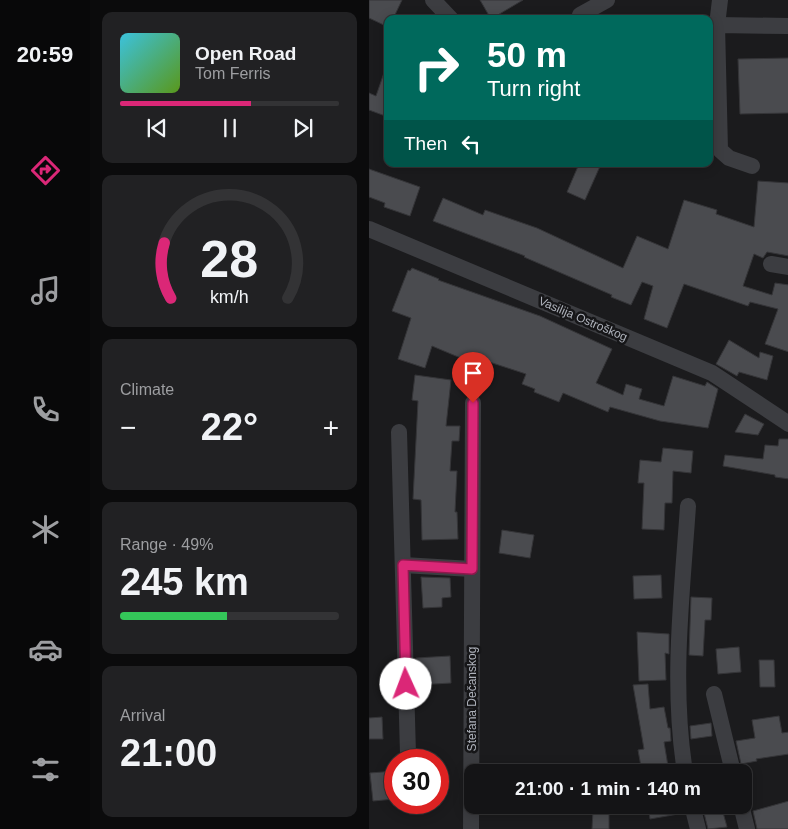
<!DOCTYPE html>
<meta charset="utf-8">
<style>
body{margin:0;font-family:Arial,sans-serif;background:#212123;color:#f1f3f6;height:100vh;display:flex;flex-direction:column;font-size:19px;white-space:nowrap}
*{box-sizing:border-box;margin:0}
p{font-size:16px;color:#9d9ea1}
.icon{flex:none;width:28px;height:28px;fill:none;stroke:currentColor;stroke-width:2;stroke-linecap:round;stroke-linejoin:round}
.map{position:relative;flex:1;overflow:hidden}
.drawer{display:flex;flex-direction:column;gap:12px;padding:12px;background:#0b0b0c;width:279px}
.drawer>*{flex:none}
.banner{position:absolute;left:15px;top:15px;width:329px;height:152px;border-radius:10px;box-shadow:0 2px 12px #0003,0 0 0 1px #333335;background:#00695c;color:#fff;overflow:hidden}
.speed{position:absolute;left:15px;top:749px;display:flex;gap:10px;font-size:25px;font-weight:700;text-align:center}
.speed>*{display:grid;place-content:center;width:65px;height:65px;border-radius:50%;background:#141416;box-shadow:0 2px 12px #0003,0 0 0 1px #333335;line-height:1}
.speed .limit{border:8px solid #d22;background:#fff;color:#111}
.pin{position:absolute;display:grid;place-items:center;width:42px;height:42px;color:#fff;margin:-51px -21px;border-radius:50% 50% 50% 0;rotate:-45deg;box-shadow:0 0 5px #0007}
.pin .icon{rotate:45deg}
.me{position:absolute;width:55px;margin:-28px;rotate:358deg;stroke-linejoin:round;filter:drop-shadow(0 0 4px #0008)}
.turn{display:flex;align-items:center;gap:18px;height:105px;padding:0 20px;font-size:22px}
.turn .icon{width:65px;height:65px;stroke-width:2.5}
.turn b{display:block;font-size:35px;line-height:42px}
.then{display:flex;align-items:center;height:48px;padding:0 20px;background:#0003;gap:10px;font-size:19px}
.big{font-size:38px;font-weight:700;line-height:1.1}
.drawer .card{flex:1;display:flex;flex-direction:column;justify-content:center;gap:8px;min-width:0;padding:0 18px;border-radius:10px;background:#212123}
.drawer .dial{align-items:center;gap:0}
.dial svg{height:130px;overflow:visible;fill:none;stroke:#333335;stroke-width:7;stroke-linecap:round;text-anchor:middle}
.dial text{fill:#f1f3f6;stroke:none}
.song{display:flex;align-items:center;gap:15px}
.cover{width:60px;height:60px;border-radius:8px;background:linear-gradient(135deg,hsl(190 70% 55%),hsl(90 70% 35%))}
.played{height:5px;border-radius:2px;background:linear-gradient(90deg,#db2777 60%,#333335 60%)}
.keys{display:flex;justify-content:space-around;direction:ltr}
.heat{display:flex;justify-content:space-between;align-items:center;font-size:28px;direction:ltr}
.charge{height:8px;border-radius:4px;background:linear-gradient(90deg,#34c759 49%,#333335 0)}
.trip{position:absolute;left:95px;top:764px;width:288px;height:50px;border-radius:10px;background:#141416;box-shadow:0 2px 12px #0003,0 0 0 1px #333335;font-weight:700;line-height:50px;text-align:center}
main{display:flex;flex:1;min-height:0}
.tab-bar{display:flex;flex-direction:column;width:90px;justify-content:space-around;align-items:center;background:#080809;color:#9d9ea1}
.tab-bar .icon{width:35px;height:35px}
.tab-bar .active{color:#db2777}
.tab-bar b{font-size:22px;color:#f1f3f6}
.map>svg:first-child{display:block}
.building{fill:#4a4b4f;stroke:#353538}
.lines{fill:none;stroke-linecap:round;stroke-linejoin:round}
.street{stroke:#3c3d41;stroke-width:16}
.route-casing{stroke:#8e194d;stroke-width:12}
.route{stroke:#db2777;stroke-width:9}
.labels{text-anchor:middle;stroke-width:5;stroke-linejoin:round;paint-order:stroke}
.street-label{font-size:12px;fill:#aeb2bb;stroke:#161618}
</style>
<main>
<nav class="tab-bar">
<b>20:59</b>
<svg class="icon active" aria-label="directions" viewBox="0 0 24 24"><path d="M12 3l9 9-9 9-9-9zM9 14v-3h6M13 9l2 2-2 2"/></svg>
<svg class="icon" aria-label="music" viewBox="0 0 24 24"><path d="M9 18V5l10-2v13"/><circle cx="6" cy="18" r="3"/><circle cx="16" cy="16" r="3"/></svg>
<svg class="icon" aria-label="phone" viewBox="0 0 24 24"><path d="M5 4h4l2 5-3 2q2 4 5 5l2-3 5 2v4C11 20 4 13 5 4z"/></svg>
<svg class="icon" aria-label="climate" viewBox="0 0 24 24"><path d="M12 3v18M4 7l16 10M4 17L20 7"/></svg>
<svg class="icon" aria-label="car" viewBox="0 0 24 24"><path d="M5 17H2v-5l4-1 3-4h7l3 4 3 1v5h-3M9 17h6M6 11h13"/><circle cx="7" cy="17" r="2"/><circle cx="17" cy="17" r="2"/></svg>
<svg class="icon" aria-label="filters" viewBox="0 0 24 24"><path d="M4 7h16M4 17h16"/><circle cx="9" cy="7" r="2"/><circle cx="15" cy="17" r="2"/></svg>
</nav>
<section class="drawer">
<div class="card">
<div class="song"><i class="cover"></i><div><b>Open Road</b><p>Tom Ferris</p></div></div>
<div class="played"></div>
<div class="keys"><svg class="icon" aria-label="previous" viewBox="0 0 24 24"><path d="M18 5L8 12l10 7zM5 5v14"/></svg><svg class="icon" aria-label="pause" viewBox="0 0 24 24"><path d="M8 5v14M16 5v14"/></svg><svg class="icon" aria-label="next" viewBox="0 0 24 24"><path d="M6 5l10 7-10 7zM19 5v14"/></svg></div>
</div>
<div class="card dial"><svg viewBox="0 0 100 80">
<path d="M14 69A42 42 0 1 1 86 69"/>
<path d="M14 69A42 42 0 0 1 10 35" stroke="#db2777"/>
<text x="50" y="56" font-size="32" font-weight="700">28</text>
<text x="50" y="72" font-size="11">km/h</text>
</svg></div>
<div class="card"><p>Climate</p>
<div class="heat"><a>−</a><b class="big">22°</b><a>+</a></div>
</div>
<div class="card"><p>Range · 49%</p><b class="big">245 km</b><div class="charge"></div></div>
<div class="card"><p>Arrival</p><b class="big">21:00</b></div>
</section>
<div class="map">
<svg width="420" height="829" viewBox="0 0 420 829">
<rect width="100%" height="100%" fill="#1b1b1d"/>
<g class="building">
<polygon points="0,0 33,0 24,19 19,19 19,27 0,18"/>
<polygon points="111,0 154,0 122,19"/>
<polygon points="420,58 420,113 371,114 369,59"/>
<polygon points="17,67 19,67 19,117 0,110 0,93 7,96"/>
<polygon points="210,164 232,164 216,200 198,192"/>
<polygon points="0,169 51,187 41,216 15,207 16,203 0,197"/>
<polygon points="389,181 420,183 420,256 398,252 394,258 385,254 374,286 403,295 406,283 420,285 420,352 396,344 409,309 381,302 379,306 315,284 298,328 275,319 284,286 273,282 262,305 242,297 243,295 155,257 156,256 64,221 74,198 114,215 116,210 168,228 254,268 268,236 299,249 315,200 348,210 347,214 385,227"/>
<polygon points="43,268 70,279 69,280 171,316 243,349 227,383 254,395 257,384 273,389 270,399 295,406 304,376 336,386 338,382 349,389 339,428 291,421 241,407 239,412 194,393 190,402 165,392 166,389 153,384 157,374 108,358 106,364 63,346 56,368 29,359 42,318 23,311 39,270 41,271"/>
<polygon points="360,340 390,358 391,352 404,356 398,380 370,372 368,376 347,364"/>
<polygon points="46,375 82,380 77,426 91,426 90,441 83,441 81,471 88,471 86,512 88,512 89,539 53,540 52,500 44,499 49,401 43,400"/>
<polygon points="376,414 395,424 389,435 366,432"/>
<polygon points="410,439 420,439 420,479 406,477 406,475 354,466 356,455 394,459 396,445 409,446"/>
<polygon points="294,448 324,451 322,473 304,471 303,503 296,503 295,530 273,529 275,483 269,483 271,460 292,462"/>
<polygon points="133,530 165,535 161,558 130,553"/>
<polygon points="292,575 293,598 265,599 264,576"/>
<polygon points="52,577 81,578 82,597 73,598 73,607 54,608"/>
<polygon points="322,597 343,598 342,620 336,620 334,656 320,655"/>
<polygon points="268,632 300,634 300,654 296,653 297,680 270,681"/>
<polygon points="370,647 372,672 349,674 347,649"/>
<polygon points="81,656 82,683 48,685 47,658"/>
<polygon points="390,660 405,660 406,687 391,687"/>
<polygon points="279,684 281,709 295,707 299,728 301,728 302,741 295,742 300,772 273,772 269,750 275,749 264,685"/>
<polygon points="410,716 413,733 420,732 420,754 387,759 388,761 372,764 367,741 386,738 383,720"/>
<polygon points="13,717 14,739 0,739 0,718"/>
<polygon points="342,723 343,736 322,739 321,726"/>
<polygon points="26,771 26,799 4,801 1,773"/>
<polygon points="420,801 420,829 388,829 384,811"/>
<polygon points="279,805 313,805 315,813 281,819"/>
<polygon points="333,805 352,805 358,827 339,829"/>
<polygon points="224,810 240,810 240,829 223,829"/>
</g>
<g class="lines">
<g class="street">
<polyline points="64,0 82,19"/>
<polyline points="211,15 238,0"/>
<polyline points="340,26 348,25 351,0"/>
<polyline points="383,166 360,158 351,150 348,25 420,26"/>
<polyline points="0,229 343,373 420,424"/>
<polyline points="402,264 420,267"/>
<polyline points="30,432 39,754"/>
<polyline points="34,565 103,569"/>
<polyline points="345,694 364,772"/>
<path d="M316,772C302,684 313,595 319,506"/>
<polyline points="323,805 329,829"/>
<polyline points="372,805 378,829"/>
<polyline points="102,829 104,403"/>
</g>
</g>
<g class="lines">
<g class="route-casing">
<polyline id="route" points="37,684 34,565 103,569 104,403"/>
</g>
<use href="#route" class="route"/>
</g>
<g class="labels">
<g class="street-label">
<text transform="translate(214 319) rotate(23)" y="4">Vasilija Ostroškog</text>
<text transform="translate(103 699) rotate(-90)" y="4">Stefana Dečanskog</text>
</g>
</g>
</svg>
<div class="speed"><div class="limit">30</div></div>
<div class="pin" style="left:104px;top:403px;background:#d93025"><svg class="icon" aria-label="arrive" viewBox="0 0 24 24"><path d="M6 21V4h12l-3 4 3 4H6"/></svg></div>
<svg class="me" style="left:37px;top:684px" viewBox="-20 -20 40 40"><circle r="19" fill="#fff"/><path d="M0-13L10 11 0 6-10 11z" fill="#db2777"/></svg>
<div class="trip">21:00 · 1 min · 140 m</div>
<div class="banner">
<div class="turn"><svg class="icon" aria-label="right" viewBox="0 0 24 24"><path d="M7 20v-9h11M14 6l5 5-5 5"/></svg><div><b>50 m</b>Turn right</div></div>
<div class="then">Then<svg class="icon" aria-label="left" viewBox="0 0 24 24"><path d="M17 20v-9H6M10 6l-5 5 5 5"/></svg></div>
</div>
</div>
</main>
